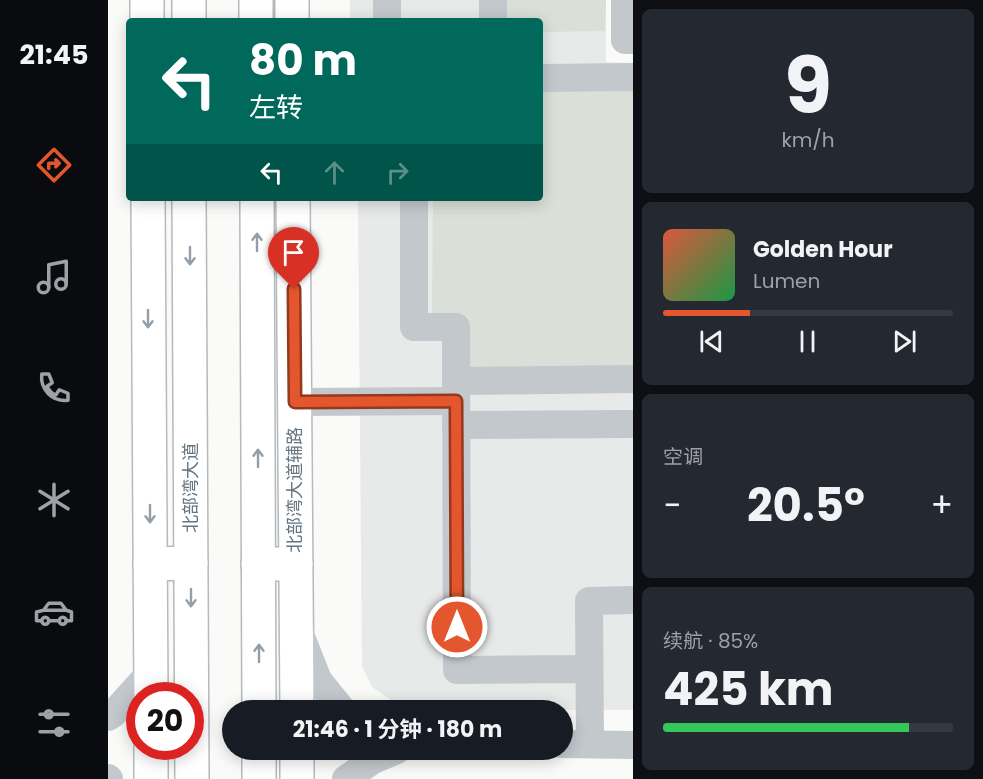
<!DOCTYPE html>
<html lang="zh">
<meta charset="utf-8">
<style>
body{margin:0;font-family:Poppins,"Noto Sans SC",sans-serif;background:#242831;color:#f1f3f6;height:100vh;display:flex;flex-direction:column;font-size:22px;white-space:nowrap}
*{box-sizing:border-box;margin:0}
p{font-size:20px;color:#9ea1a6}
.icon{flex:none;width:33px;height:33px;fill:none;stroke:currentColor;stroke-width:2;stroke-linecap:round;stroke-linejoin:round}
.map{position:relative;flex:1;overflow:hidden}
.details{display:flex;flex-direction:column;gap:9px;padding:9px;background:#0d0f14;width:350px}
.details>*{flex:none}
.banner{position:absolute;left:18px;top:18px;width:417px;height:183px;border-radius:6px;box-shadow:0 3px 15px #0003;background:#00695c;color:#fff;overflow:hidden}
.speed{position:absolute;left:18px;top:682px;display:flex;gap:12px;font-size:30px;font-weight:700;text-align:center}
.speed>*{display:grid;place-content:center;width:78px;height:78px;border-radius:50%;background:#171b24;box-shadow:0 3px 15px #0003;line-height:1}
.speed .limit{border:9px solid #d22;background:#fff;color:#111}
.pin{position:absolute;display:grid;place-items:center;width:51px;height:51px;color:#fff;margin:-62px -26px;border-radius:50% 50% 50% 0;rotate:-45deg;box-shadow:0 0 6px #0007}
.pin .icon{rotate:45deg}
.me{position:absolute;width:66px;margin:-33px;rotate:0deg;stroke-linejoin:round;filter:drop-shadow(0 0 4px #0008)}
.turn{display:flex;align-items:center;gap:21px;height:126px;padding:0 24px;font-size:27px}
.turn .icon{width:78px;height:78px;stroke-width:2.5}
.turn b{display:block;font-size:42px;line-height:51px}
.lanes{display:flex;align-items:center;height:57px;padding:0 24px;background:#0003;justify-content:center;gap:30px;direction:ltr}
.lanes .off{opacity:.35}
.big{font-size:45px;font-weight:700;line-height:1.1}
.details .widget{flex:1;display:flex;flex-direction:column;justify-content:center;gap:9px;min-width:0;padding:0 21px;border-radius:9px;background:#242831}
.details .dial{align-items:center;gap:0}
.dial b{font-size:78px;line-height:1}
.song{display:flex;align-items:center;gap:18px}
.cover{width:72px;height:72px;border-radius:9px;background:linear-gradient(135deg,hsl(10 70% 55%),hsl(140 70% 35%))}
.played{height:6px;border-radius:3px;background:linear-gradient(90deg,#e4572e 30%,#363941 30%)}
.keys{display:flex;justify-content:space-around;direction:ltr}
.heat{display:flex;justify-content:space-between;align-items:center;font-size:33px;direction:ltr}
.charge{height:9px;border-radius:4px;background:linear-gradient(90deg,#34c759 85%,#363941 0)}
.trip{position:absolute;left:114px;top:700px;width:351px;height:60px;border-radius:30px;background:#171b24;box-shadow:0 3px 15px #0003;font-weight:700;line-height:60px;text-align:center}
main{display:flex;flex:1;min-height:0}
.dock{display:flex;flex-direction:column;width:108px;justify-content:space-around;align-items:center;background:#090b0e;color:#9ea1a6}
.dock .icon{width:42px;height:42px}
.dock .active{color:#e4572e}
.dock b{font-size:27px;color:#f1f3f6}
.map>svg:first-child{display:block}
.built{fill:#e8e9e9}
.green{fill:#dadfd7}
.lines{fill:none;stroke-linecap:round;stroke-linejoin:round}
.major-casing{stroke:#b5babe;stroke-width:36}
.highway-casing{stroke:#b4b9bd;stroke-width:36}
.minor{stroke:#c3c8cc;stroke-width:28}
.major{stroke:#fff;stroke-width:33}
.highway{stroke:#fff;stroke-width:33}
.oneway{stroke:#939fa8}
.route-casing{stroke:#94391e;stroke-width:15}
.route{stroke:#e4572e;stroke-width:10}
.labels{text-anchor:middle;stroke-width:6;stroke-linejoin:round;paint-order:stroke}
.street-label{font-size:18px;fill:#657683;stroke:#fff}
</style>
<main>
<nav class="dock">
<b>21:45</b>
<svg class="icon active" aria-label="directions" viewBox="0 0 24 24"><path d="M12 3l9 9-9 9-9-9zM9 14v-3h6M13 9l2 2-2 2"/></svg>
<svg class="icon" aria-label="music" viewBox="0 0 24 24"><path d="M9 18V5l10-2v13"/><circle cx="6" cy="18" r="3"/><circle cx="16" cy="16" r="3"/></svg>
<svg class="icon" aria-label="phone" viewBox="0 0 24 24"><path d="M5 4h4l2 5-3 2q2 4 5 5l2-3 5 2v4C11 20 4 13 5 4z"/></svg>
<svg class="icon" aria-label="climate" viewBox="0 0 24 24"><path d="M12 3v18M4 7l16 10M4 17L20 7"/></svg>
<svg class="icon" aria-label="car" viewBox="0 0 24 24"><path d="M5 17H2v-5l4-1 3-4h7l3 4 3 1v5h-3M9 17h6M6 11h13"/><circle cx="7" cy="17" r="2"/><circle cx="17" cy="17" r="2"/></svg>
<svg class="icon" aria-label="filters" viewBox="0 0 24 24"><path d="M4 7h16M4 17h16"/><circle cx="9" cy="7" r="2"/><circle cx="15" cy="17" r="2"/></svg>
</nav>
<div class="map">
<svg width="526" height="779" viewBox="0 0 526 779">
<rect width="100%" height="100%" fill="#fafaf8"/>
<polygon class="built" points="242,0 498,0 498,62 525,63 525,710 321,709 283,700 264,687 254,666 250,198 432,198 432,21 242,21"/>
<g class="green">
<polygon points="397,0 498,0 497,31 432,32 432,21 397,21"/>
<polygon points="432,83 525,84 525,370 354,369 324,317 325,198 432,198"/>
</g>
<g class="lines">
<g class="major-casing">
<g id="major">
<polyline points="39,0 39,21"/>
<polyline points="184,0 184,21"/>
<polyline points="40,198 43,696"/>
<polyline points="185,198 189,711"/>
<polyline points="43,747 43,779"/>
<polyline points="189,750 189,779"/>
</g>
</g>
<g class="highway-casing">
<g id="highway">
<polyline points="81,0 81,21"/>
<polyline points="148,0 148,21"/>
<polyline points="81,198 84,779"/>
<polyline points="149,198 151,711"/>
<polyline points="42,564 83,563"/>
<polyline points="150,564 188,564"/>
<polyline points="151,750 151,779"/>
</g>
</g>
<g class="minor">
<polyline points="279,0 279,21"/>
<polyline points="385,0 385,21"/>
<polyline points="517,0 517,40 526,40"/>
<polyline points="432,78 526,77"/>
<polyline points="306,198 306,327 348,327 349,670 481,669"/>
<polyline points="348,381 526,379"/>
<polyline points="187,402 348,401"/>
<polyline points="348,425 526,424"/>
<polyline points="191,632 210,680 235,711"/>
<polyline points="0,717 6,713 42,673"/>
<polyline points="454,744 526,745"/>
<polyline points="482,744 481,601 526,600"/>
<polyline points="0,778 1,779"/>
<polyline points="238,779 265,760 289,750"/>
</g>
<use href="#major" class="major"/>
<use href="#highway" class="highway"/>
</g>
<defs><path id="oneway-shaft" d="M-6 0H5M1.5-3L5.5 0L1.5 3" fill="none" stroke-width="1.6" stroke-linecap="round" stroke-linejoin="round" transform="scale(1.5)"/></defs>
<g class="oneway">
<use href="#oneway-shaft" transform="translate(149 242) rotate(-90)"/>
<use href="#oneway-shaft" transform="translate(82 256) rotate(90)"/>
<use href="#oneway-shaft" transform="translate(40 319) rotate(90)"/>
<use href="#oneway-shaft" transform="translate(150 458) rotate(-90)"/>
<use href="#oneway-shaft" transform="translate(42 514) rotate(90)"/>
<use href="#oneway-shaft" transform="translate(83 598) rotate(90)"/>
<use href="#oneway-shaft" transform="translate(151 653) rotate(-90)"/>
</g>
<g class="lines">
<g class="route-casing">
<polyline id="route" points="186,289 187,402 348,401 349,627"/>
</g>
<use href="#route" class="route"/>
</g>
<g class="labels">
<g class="street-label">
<text transform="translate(83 488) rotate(-90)" y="6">北部湾大道</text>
<text transform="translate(187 490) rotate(-90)" y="6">北部湾大道辅路</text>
</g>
</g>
</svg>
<div class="speed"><div class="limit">20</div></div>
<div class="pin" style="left:186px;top:289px;background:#d93025"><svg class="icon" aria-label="arrive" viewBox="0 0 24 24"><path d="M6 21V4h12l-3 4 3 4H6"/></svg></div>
<svg class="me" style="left:349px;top:627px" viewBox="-20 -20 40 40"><circle r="17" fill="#e4572e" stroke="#fff" stroke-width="3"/><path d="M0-11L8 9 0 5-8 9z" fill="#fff"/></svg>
<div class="trip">21:46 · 1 分钟 · 180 m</div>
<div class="banner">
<div class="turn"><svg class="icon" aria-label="left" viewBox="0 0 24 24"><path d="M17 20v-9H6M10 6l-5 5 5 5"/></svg><div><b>80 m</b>左转</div></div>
<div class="lanes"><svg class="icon" aria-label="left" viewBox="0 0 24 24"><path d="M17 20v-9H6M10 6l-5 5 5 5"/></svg><svg class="icon off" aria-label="ahead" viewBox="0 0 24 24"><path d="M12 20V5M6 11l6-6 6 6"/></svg><svg class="icon off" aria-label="right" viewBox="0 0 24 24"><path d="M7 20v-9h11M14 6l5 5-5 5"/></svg></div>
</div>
</div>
<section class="details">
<div class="widget dial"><b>9</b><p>km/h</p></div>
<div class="widget">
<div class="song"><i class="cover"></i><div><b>Golden Hour</b><p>Lumen</p></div></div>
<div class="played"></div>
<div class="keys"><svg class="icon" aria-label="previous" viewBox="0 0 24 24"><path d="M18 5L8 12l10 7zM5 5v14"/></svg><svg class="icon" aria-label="pause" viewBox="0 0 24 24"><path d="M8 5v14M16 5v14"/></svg><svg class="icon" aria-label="next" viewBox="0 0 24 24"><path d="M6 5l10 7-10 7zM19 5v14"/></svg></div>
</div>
<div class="widget"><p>空调</p>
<div class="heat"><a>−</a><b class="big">20.5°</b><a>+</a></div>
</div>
<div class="widget"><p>续航 · 85%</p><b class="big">425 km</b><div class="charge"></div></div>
</section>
</main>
